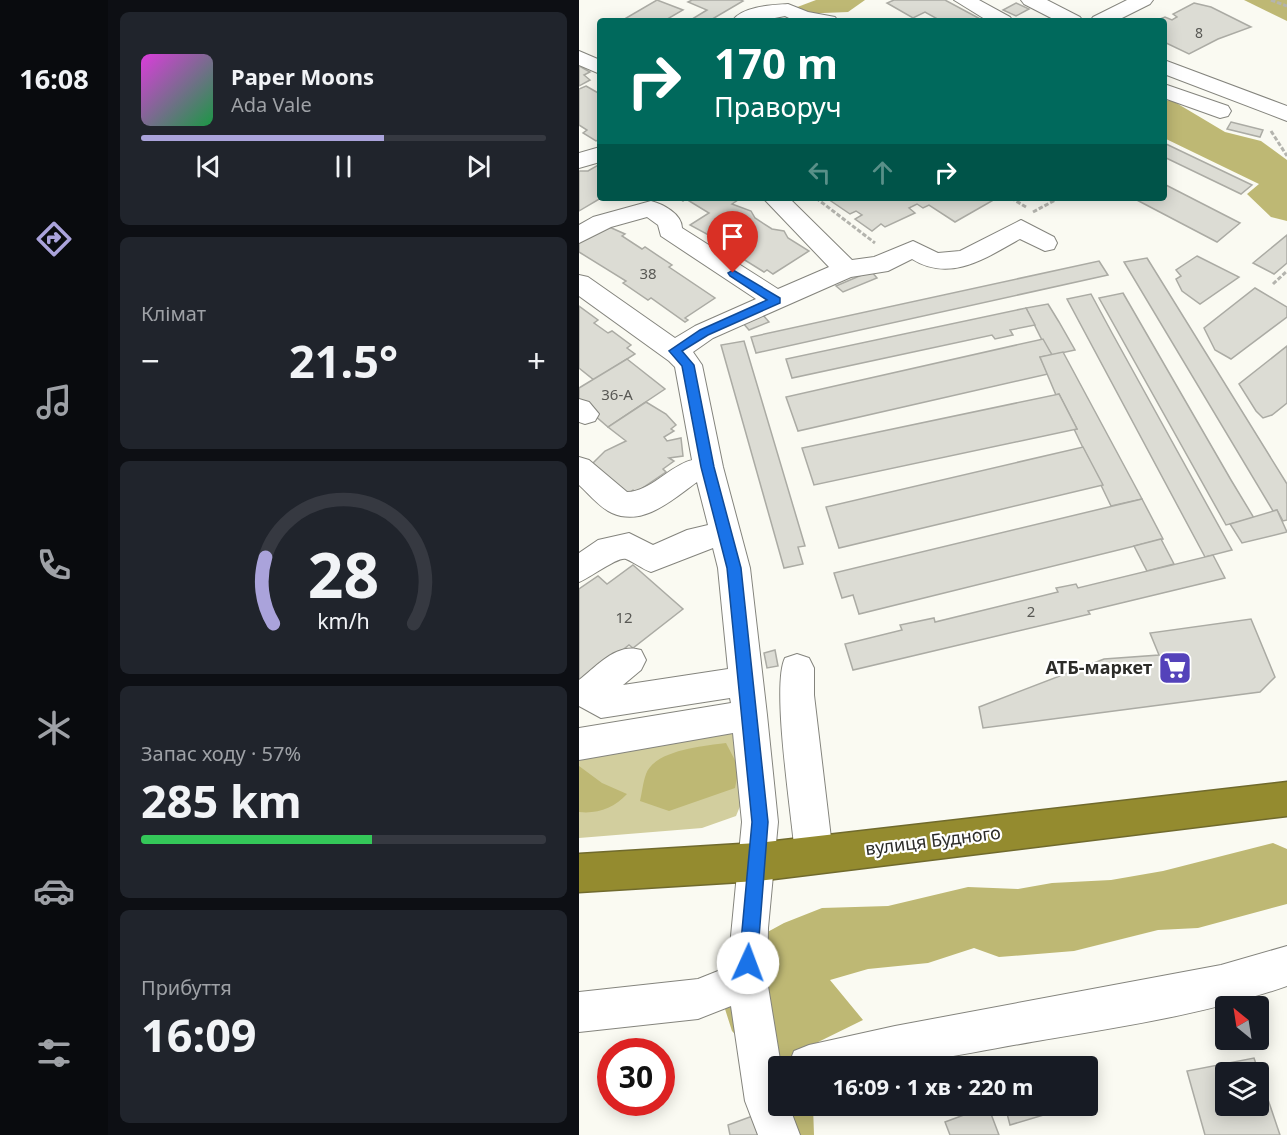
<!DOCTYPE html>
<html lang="uk">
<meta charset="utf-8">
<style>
body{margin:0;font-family:"Noto Sans",sans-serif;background:#20242c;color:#f1f3f6;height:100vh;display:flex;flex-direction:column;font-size:22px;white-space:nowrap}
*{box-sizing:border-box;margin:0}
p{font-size:20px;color:#9ea1a6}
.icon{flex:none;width:33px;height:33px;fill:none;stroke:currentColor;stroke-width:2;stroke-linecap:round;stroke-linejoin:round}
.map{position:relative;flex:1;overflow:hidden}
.panel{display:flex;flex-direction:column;gap:12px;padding:12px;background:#0d0f14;width:471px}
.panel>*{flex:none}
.guide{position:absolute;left:18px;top:18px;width:570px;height:183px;border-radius:6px;box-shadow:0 3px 15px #0003;background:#00695c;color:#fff;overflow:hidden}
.needle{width:39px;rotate:330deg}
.tools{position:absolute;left:636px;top:996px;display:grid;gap:12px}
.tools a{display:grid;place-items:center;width:54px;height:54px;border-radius:6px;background:#171b24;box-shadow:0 3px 15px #0003;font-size:30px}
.speed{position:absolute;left:18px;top:1038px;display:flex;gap:12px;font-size:30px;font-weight:700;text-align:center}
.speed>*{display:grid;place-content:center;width:78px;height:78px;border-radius:50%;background:#171b24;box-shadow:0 3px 15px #0003;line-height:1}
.speed .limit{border:9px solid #d22;background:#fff;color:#111}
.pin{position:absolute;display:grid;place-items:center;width:51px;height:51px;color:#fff;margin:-62px -26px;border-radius:50% 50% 50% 0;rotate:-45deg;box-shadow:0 0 6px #0007}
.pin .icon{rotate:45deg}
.me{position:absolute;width:66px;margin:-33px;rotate:2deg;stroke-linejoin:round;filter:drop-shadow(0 0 4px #0008)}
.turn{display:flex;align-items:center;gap:21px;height:126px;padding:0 18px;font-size:27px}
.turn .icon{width:78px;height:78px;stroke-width:2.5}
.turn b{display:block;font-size:42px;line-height:51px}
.lanes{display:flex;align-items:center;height:57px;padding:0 18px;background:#0003;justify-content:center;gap:30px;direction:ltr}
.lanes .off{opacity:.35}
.big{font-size:45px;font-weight:700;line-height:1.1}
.panel .card{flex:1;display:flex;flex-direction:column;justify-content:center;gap:9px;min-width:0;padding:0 21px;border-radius:9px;background:#20242c}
.panel .dial{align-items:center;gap:0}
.dial svg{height:156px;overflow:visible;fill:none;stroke:#363941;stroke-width:7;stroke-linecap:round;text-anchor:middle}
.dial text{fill:#f1f3f6;stroke:none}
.song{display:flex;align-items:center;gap:18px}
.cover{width:72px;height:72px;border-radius:9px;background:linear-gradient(135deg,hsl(300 70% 55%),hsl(140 70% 35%))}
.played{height:6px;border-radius:3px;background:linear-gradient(90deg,#aaa3db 60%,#363941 60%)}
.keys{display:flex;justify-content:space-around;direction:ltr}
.heat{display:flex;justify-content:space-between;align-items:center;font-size:33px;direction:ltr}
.charge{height:9px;border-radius:4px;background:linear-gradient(90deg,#34c759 57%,#363941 0)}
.trip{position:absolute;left:189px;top:1056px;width:330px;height:60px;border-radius:6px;background:#171b24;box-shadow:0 3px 15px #0003;font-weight:700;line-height:60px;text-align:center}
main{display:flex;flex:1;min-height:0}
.dock{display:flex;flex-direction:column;width:108px;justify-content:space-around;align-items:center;background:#090b0e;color:#9ea1a6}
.dock .icon{width:42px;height:42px}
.dock .selected{color:#aaa3db}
.dock b{font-size:27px;color:#f1f3f6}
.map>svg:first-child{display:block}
.green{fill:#d2ce9e}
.forest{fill:#beb874}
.building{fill:#dcdcd4;stroke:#ababa4;stroke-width:1.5;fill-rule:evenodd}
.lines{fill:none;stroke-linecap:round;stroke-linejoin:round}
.minor-casing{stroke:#84847d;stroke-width:2}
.highway-casing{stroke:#706a2d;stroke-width:3}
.path{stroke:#b4b4ae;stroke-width:3;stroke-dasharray:4.5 2;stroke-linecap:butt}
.minor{fill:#fff;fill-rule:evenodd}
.highway{fill:#948b2f;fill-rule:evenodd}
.route{fill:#1a73e8;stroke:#114b97;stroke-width:1.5}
.labels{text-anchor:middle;stroke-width:4.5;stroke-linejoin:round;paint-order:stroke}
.far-number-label{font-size:14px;fill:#585854}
.number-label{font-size:15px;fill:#585854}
.poi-label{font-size:18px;font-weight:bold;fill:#2c2c29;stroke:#fff;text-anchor:end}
.street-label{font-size:18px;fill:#2c2c29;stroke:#fff}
</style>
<main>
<nav class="dock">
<b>16:08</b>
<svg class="icon selected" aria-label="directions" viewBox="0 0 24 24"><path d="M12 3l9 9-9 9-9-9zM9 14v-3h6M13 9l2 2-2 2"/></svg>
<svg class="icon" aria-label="music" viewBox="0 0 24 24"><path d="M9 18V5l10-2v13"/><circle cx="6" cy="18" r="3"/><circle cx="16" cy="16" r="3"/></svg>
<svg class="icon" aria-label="phone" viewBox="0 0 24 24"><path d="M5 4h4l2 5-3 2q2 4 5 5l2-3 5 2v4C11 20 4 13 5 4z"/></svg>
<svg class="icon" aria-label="climate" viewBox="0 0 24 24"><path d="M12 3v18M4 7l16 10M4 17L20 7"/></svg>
<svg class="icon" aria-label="car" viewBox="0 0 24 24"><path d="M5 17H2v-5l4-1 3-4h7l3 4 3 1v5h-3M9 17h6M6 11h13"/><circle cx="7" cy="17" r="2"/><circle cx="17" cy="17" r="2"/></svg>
<svg class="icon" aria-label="filters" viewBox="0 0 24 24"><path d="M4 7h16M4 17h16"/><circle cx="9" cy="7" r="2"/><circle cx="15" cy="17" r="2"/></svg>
</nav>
<section class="panel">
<div class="card">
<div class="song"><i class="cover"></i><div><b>Paper Moons</b><p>Ada Vale</p></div></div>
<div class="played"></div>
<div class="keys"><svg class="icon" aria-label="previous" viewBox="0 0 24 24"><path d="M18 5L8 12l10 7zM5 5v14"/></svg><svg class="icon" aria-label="pause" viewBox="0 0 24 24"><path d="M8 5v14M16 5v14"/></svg><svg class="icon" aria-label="next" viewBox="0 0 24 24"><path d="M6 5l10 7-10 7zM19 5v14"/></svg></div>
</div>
<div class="card"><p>Клімат</p>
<div class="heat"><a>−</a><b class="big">21.5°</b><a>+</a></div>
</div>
<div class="card dial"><svg viewBox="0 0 100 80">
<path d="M14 69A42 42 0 1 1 86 69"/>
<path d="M14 69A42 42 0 0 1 10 35" stroke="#aaa3db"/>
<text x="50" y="56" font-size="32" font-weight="700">28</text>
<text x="50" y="72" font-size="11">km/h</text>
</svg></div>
<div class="card"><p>Запас ходу · 57%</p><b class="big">285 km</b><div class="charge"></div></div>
<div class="card"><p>Прибуття</p><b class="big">16:09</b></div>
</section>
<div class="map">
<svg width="708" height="1135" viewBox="0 0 708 1135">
<rect width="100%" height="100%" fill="#fafaf2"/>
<polygon class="green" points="149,729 164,747 166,794 157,816 123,828 0,838 0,750"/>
<g class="forest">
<polygon points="237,0 286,0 269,12 219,14 213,9"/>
<polygon points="665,0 708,0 708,21"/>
<polygon points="585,100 594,101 646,132 682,141 708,160 708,221 692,217 668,194 680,184 585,138"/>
<path d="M147,743L160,768L156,788L90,811L61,801C63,793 64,782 67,774C76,750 124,746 147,743Z"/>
<path d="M0,766L23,783L48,794C35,808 19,814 0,812Z"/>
<polygon points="694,843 708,849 708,904 619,928 579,930 495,951 420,957 395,948 349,963 289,969 251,980 284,1020 229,1047 230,1066 200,1066 200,1106 234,1106 235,1135 208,1135 180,1060 153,1031 146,1009 147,994 170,942 205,923 243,908 309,906 389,887 439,889 473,883 532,880 584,871"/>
</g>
<g class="building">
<polygon points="78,0 104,10 85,21 42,21"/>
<polygon points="113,0 162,0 164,1 130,21 118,21 113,19 128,10 109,2"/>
<polygon points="315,0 366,0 405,21 362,21 346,12 334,18 308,3"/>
<polygon points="437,3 450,9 437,16 424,10"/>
<polygon points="615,3 632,7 672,27 639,39 610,54 585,42 585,21 576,21 586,17 593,20 598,17 594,14"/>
<polygon points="0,66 11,72 5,75 11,80 0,86"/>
<polygon points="7,86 21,94 21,139 17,141 4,133 8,130 0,125 0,89"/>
<polygon points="652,122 684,130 681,137 648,129"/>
<polygon points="585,143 673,185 662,194 585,157"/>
<polygon points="21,164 22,198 0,211 0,171 9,171"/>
<polygon points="585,184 661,223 638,242 554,198 585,198"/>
<polygon points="99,198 162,198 153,204 172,211 176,218 193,229 205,231 209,238 230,251 194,274 188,270 185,272 164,259 167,257 159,252 155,255 136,242 139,240 111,225 130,213 107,199 104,201"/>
<polygon points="252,198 418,198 376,222 350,205 344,208 338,204 330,208 336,213 306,227 302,224 293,231 276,219 283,215 277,211 271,214 249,199"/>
<polygon points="28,226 46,234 43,236 63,249 66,247 93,265 90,267 136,298 106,318 109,320 106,322 72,298 69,300 44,283 47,281 0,252 0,242"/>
<polygon points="708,235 708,263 695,274 674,263"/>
<polygon points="618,256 660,277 621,304 603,291 597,279 602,276 597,270"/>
<polygon points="568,258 708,484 708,520 704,521 698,510 694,511 545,262"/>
<polygon points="520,261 529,275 177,353 172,337"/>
<polygon points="292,271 298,278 264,292 257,286"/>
<polygon points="676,288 708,307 708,317 652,359 636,350 625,328"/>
<polygon points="544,293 652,480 675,518 647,525 520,298"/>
<polygon points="512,294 533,333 653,550 626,557 488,299"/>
<polygon points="469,304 480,322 496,350 473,355 463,340 447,308"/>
<polygon points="0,306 19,320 15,323 29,333 33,331 52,345 48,348 56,354 15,380 0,368"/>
<polygon points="447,308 456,325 431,330 434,335 416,339 413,335 213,378 207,359"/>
<polygon points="184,315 190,322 170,330 164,323"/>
<polygon points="464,339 473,355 461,357 469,374 219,431 207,397"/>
<polygon points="165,341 226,546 219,547 224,564 205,568 142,345"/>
<polygon points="708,346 708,403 693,415 684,418 677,411 660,384"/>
<polygon points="484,352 548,471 563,499 532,506 495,429 498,429 480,394 477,395 461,357"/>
<polygon points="48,359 86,389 29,427 0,402 0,388"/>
<polygon points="480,394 498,429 235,485 223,448"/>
<polygon points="67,402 87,414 97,425 92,429 95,431 85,437 88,441 102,438 104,456 90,458 95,461 84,469 87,472 56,493 54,490 49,494 13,464 26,451 47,441 29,427"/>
<polygon points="504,447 524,485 260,548 247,507"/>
<polygon points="563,499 584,539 280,614 274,595 263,598 255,573"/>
<polygon points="698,510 708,532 663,543 651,524"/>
<polygon points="582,539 595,564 568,571 555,546"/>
<polygon points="634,555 646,578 509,611 511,614 274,670 266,644 323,630 321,625 355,618 356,622 479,592 477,588 497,584 499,588"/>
<polygon points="54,565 104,609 54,648 50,645 0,684 0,589 19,576 28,584"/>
<polygon points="672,619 696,677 681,692 404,728 400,707 525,659 580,655 571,633"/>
<polygon points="196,650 199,666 188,668 185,653"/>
<path d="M675,1058L701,1135H626L608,1071ZM646,1072H680V1106H646Z"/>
<polygon points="409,1106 420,1135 371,1135 366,1122"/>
<polygon points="426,1106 476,1106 478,1111 431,1125"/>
<polygon points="179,1114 184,1135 151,1135 149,1125"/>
</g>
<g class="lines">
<g class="minor-casing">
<g id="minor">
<polygon points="375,0 400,0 431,17 434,21 409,21"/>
<polygon points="442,0 468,0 501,17 504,21 478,21 445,4"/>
<polygon points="548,0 574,0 571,4 537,21 511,21 514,17"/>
<path d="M209,4L229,12L256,17L259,21H216L206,16L181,21H153C163,6 193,5 209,4Z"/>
<polygon points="0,51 21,60 21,74 0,65"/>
<polygon points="585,60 708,106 708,121 585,74"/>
<polygon points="585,84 649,106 652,111 649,116 641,118 585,98"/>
<polygon points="21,147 21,162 0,168 0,153"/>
<path d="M184,198H210L273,260L295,257L334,241L359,253L381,251L442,220L475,237L478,243L475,249L466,251L441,239C407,258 371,283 333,259L309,271L272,277L134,338L114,352L123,365L144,467L171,568L188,715L199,822L189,928L188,980L202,1066H200V1106H210L221,1135H179L166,1101L152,1006L119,1019L0,1032V992L119,979L149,967L163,822L154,733L0,760V728L152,703L151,698L22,718L0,706V680C18,666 38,642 62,650L67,660L62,670L44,685L149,669L139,568L134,548L72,572C63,569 55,562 47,559C39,556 11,578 0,582V553L19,540L50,533L74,545L108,530L129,525L118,482C94,499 65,527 33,513C21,508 10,494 0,485V457L10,460L48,492C71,492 90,466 113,460L96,367L90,361L0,296V275L9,277L96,338L116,326L177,299L82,236L79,225L68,217L32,227L0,243V225L14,217L72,201C84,204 103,214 103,228L199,289L250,267Z"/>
<polygon points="0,399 10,402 20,414 16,421 6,424 0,422"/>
<path d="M218,654L230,658L235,668V695L254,855L248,867L235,873L222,867L216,855C213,816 192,686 206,658Z"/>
<path d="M708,946V986C628,1014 541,1027 458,1041C376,1055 292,1076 209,1066L215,1051L230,1045L316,1026L642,965Z"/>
</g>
</g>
<g class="highway-casing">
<polygon id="highway" points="708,782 708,816 178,881 0,892 0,854 178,843"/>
</g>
<g class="path">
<polyline points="692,0 708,6"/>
<polyline points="692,131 708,156"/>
<polyline points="237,198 296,243"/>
<polyline points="432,198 447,207"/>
<polyline points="454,212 480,198"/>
<polyline points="694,284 708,271"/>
</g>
<use href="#minor" class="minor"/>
<use href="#highway" class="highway"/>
</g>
<polygon class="route" points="154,270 201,298 201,303 129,335 103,351 115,365 135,467 162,568 189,822 178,963 175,969 169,971 163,969 160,963 173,822 148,568 122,467 103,366 90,351 121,330 188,300 151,276 149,273"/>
<defs>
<g id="supermarket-square" transform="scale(1.725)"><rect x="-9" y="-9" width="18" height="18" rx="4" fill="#5442ba" stroke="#fff"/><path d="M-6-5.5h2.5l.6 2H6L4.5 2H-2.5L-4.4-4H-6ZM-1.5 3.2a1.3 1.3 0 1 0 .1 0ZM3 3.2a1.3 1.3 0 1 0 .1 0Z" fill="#fff"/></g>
</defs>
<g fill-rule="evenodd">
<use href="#supermarket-square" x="596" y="668"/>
</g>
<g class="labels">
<g class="far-number-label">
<text x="620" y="38">8</text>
</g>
<g class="number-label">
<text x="69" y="279">38</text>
<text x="38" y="400">36-А</text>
<text x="452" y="617">2</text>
<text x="45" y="623">12</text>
</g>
<g class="poi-label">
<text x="573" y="674">АТБ-маркет</text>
</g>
<g class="street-label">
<text transform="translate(354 841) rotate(-7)" y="6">вулиця Будного</text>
</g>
</g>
</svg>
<div class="tools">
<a><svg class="needle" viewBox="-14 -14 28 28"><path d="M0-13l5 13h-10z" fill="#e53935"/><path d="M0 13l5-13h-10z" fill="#9ea1a6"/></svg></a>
<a><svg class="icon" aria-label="layers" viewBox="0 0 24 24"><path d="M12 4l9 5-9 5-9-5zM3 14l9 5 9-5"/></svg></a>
</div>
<div class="speed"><div class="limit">30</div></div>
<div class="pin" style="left:154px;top:273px;background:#d93025"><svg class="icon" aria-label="arrive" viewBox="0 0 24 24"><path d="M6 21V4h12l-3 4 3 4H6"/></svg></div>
<svg class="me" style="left:169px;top:963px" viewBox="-20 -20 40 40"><circle r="19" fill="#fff"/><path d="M0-13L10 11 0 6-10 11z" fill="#1a73e8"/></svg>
<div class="trip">16:09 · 1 хв · 220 m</div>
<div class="guide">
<div class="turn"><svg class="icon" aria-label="right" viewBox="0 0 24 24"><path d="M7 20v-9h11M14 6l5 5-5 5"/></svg><div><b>170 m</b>Праворуч</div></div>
<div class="lanes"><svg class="icon off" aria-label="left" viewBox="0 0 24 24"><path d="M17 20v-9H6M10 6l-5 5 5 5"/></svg><svg class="icon off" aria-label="ahead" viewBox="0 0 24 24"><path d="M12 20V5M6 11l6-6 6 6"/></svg><svg class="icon" aria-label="right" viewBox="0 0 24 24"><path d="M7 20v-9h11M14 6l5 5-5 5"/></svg></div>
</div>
</div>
</main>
